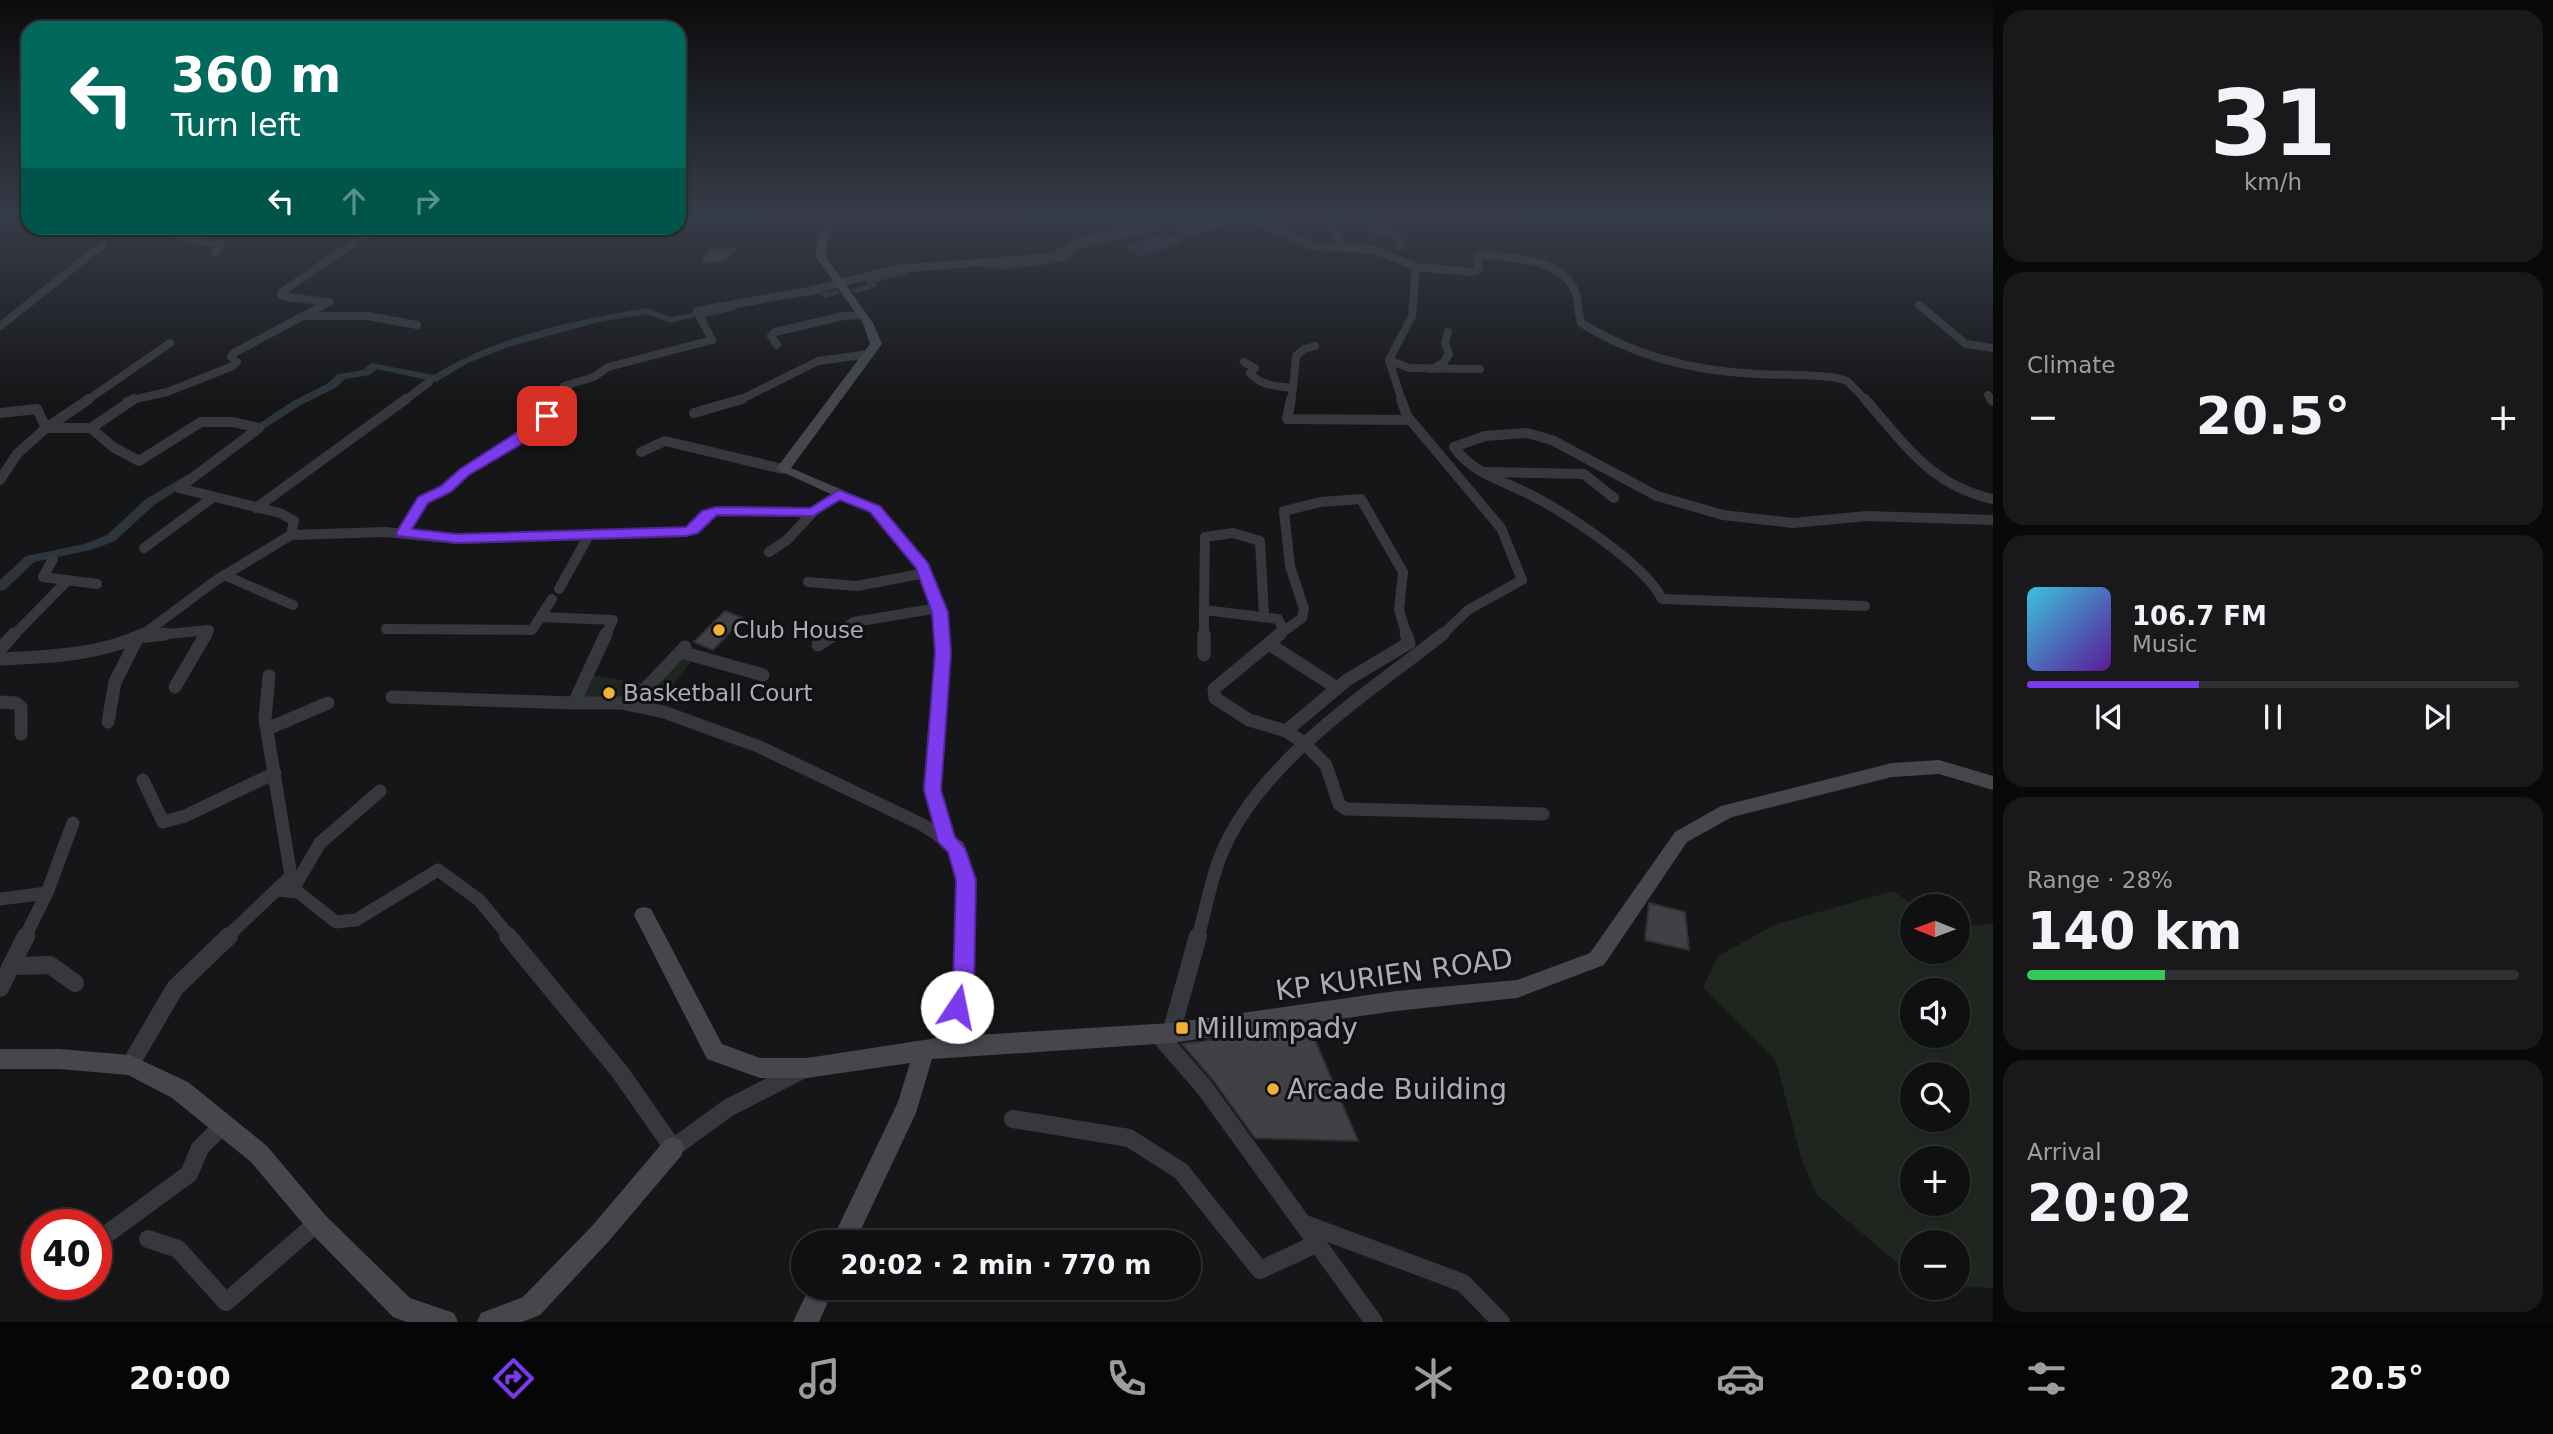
<!DOCTYPE html>
<meta charset="utf-8">
<style>
body{margin:0;font-family:"DejaVu Sans",sans-serif;background:#19191b;color:#f1f3f6;height:100vh;display:flex;flex-direction:column;font-size:26px;white-space:nowrap}
*{box-sizing:border-box;margin:0}
p{font-size:23px;color:#9c9d9f}
.icon{flex:none;width:38px;height:38px;fill:none;stroke:currentColor;stroke-width:2;stroke-linecap:round;stroke-linejoin:round}
.map{position:relative;flex:1;overflow:hidden}
.drawer{display:flex;flex-direction:column;gap:10px;padding:10px;background:#09090a;width:560px}
.drawer>*{flex:none}
.guide{position:absolute;left:21px;top:21px;width:665px;height:214px;border-radius:21px;box-shadow:0 2px 5px #0004,0 0 0 2px #303032;background:#00695c;color:#fff;overflow:hidden}
.needle{width:46px;rotate:271deg}
.controls{position:absolute;left:1900px;top:894px;display:grid;gap:14px}
.controls a{display:grid;place-items:center;width:70px;height:70px;border-radius:50%;background:#101012;box-shadow:0 2px 5px #0004,0 0 0 2px #303032;font-size:35px}
.speed{position:absolute;left:21px;top:1209px;display:flex;gap:14px;font-size:35px;font-weight:700;text-align:center}
.speed>*{display:grid;place-content:center;width:91px;height:91px;border-radius:50%;background:#101012;box-shadow:0 2px 5px #0004,0 0 0 2px #303032;line-height:1}
.speed .limit{border:10px solid #d22;background:#fff;color:#111}
.pin{position:absolute;display:grid;place-items:center;width:60px;height:60px;color:#fff;margin:-30px;border-radius:14px;box-shadow:0 4px 10px #0006}
.me{position:absolute;width:77px;margin:-38px;rotate:11deg;stroke-linejoin:round;filter:drop-shadow(0 0 5px #0008)}
.turn{display:flex;align-items:center;gap:24px;height:147px;padding:0 35px;font-size:32px}
.turn .icon{width:91px;height:91px;stroke-width:2.5}
.turn b{display:block;font-size:49px;line-height:60px}
.lanes{display:flex;align-items:center;height:66px;padding:0 35px;background:#0003;justify-content:center;gap:35px;direction:ltr}
.lanes .off{opacity:.35}
.big{font-size:52px;font-weight:700;line-height:1.1}
.drawer .card{flex:1;display:flex;flex-direction:column;justify-content:center;gap:10px;min-width:0;padding:0 24px;border-radius:21px;background:#19191b}
.drawer .dial{align-items:center;gap:0}
.dial b{font-size:91px;line-height:1}
.song{display:flex;align-items:center;gap:21px}
.cover{width:84px;height:84px;border-radius:10px;background:linear-gradient(135deg,hsl(190 70% 55%),hsl(270 70% 35%))}
.played{height:7px;border-radius:4px;background:linear-gradient(90deg,#7c3aed 35%,#303032 35%)}
.keys{display:flex;justify-content:space-around;direction:ltr}
.heat{display:flex;justify-content:space-between;align-items:center;font-size:38px;direction:ltr}
.charge{height:10px;border-radius:5px;background:linear-gradient(90deg,#34c759 28%,#303032 0)}
.trip{position:absolute;left:791px;top:1230px;width:410px;height:70px;border-radius:35px;background:#101012;box-shadow:0 2px 5px #0004,0 0 0 2px #303032;font-weight:700;line-height:70px;text-align:center}
.dock{display:flex;height:112px;justify-content:space-around;align-items:center;background:#060607;color:#9c9d9f}
.dock .icon{width:49px;height:49px}
.dock .on{color:#7c3aed}
.dock b{font-size:32px;color:#f1f3f6}
main{display:flex;flex:1;min-height:0}
.map>svg:first-child{display:block}
.green{fill:#1e261f;fill-rule:evenodd}
.water{fill:#2c353c}
.lines{fill:none;stroke-linecap:round;stroke-linejoin:round}
.canal{fill:#2c353c;fill-rule:evenodd}
.building{fill:#404145;stroke:#303034;stroke-width:2}
.street-far3{stroke:#37383d;stroke-width:8}
.street-far2{stroke:#37383d;stroke-width:10}
.street-far1{stroke:#37383d;stroke-width:13}
.street{stroke:#37383d;stroke-width:18}
.secondary{fill:#45474d;fill-rule:evenodd}
.route{fill:#7c3aed;stroke:#51269a;stroke-width:2}
.poi-dot{fill:#f2b134;stroke:#111113;stroke-width:2.5}
.labels{text-anchor:middle;stroke-width:6;stroke-linejoin:round;paint-order:stroke}
.poi-label{font-size:23px;fill:#a8adb8;stroke:#111113;text-anchor:start}
.near-street-label{font-size:28px;fill:#a8adb8;stroke:#111113}
.near-poi-label{font-size:28px;fill:#a8adb8;stroke:#111113;text-anchor:start}
</style>
<main>
<div class="map">
<svg width="1993" height="1322" viewBox="0 0 1993 1322">
<rect width="100%" height="100%" fill="#161618"/>
<g class="green">
<polygon points="678,656 693,660 655,706 638,702"/>
<polygon points="590,675 647,684 630,703 574,703"/>
<path d="M1893,891L1915,906L1913,952H1958V926L1993,924V1288L1958,1286V1242H1913V1276L1817,1195L1802,1161L1776,1061L1703,988L1717,957L1774,925ZM1913,990H1958V1036H1913ZM1913,1074H1958V1120H1913ZM1913,1158H1958V1204H1913Z"/>
</g>
<g class="water">
<polygon points="1196,215 1221,215 1233,222 1188,236 1176,229 1193,221"/>
<polygon points="1166,234 1179,238 1180,244 1140,256 1120,246"/>
</g>
<g class="lines">
<g class="canal">
<path d="M1169,215H1179L1157,231L1076,250L1069,260C1049,264 994,275 978,265L982,262H1012L1063,256L1070,246L1151,227Z"/>
<polygon points="906,269 909,270 909,274 876,282 876,287 856,293 851,290 867,284 867,279"/>
<polygon points="822,288 827,292 836,290 841,293 825,298 820,294 804,297 799,294"/>
<polygon points="733,305 736,306 736,310 704,317 699,314"/>
<path d="M647,308L672,317L693,313L698,316L671,323L646,314L599,322L508,347L468,363L436,382L377,369L370,375L345,379L335,388L301,405L253,436H245L243,434L293,401L327,384L338,374L363,370L371,363L434,375C497,336 575,320 647,308Z"/>
<polygon points="187,475 191,477 191,481 154,505 115,541 91,550 34,562 5,590 0,591 0,580 26,556 84,544 107,535 146,499"/>
</g>
</g>
<g class="building">
<polygon points="709,249 736,249 723,262 702,262"/>
<polygon points="725,611 743,618 713,650 694,642"/>
<polygon points="1649,903 1685,912 1689,950 1645,940"/>
<polygon points="1309,1026 1358,1141 1255,1138 1213,1080 1182,1044"/>
</g>
<g class="lines">
<g class="street-far3">
<polyline points="925,215 926,218"/>
<polyline points="1246,215 1312,246 1376,250 1416,267 1412,316 1389,360 1402,401"/>
<polyline points="1356,215 1366,220 1368,227 1396,233 1400,246"/>
<polyline points="738,221 792,215"/>
<polyline points="1331,223 1343,248"/>
<polyline points="175,236 220,244 215,253"/>
<path d="M1416,267L1474,272L1478,270L1477,256L1481,255C1512,258 1559,257 1575,291C1579,300 1578,313 1581,323C1634,356 1694,371 1756,374C1783,375 1810,374 1837,378L1847,381L1867,401"/>
<polyline points="1919,305 1966,344 1993,348"/>
<polyline points="308,316 368,316 417,325"/>
<polyline points="0,326 101,246 107,233"/>
<polyline points="777,345 771,336 775,332 843,316 862,315"/>
<polyline points="1389,360 1409,368 1480,369"/>
<path d="M1244,362L1255,368L1250,373C1261,386 1276,386 1293,388L1291,401"/>
<polyline points="1432,369 1443,363 1449,354 1445,343 1448,332"/>
<polyline points="1293,388 1296,356 1304,349 1315,346"/>
<polyline points="1988,395 1993,401"/>
<polyline points="86,401 170,343"/>
<polyline points="127,401 167,392 233,366 237,362 231,357 234,353 329,302 286,297 281,295 282,292 361,238 389,228"/>
<polyline points="404,401 429,382"/>
<polyline points="556,401 564,386 594,377 608,367 712,340 697,311 813,290 896,269 1054,257 1079,242 1139,227 1166,215"/>
<polyline points="738,401 818,361 869,354"/>
</g>
<g class="street-far2">
<polyline points="1291,399 1287,419 1410,420"/>
<polyline points="1401,399 1407,416 1501,528 1522,580 1468,610 1441,636"/>
<path d="M1865,399C1905,444 1931,486 1993,499"/>
<polyline points="1991,399 1993,401"/>
<polyline points="0,413 37,409 46,428 17,454 0,480"/>
<polyline points="694,413 742,399"/>
<polyline points="46,428 91,428 134,399"/>
<polyline points="46,428 89,399"/>
<polyline points="91,428 113,447 139,461 201,422 233,422 259,428 179,488 280,513 294,521 291,535"/>
<polyline points="641,452 665,441 783,469"/>
<polyline points="1485,472 1584,474 1614,498"/>
<polyline points="256,508 406,399"/>
<polyline points="403,533 422,500 446,489 464,472 515,442 547,417 557,399"/>
<polyline points="144,548 212,498"/>
<polyline points="769,552 787,540 812,513"/>
<polyline points="53,559 43,577 97,584"/>
<polyline points="224,575 293,605"/>
<polyline points="808,582 857,586 925,573"/>
<polyline points="559,589 589,535"/>
<path d="M1865,606L1662,599C1646,565 1566,513 1531,495C1503,480 1474,475 1454,447L1485,436L1527,433L1552,440L1657,496L1723,515L1793,523L1867,516L1993,520"/>
<polyline points="1204,610 1205,537 1233,533 1260,541 1264,615"/>
<polyline points="541,617 613,620 605,636"/>
<polyline points="386,629 532,630 552,599"/>
<polyline points="1284,631 1302,618 1304,609 1290,566 1284,511 1321,502 1361,499 1403,572 1399,610 1407,636"/>
<polyline points="13,636 67,581"/>
<polyline points="141,636 215,581 291,535 385,532 457,539 686,532 716,511 813,512 839,494"/>
<polyline points="147,636 209,630 205,636"/>
<polyline points="832,636 854,622 938,608"/>
<polyline points="1204,636 1204,610 1278,619 1284,631 1278,636"/>
</g>
<g class="street-far1">
<polyline points="606,634 574,703 621,703 664,712 760,747 923,825 947,841"/>
<polyline points="1204,634 1204,655"/>
<polyline points="1280,634 1214,689 1215,698 1249,720 1286,731 1304,743 1326,765 1339,804 1346,809 1543,814"/>
<polyline points="1269,644 1337,688"/>
<polyline points="818,645 835,634"/>
<polyline points="0,649 14,634"/>
<polyline points="681,652 763,675"/>
<path d="M0,659C48,657 100,655 144,634"/>
<polyline points="175,687 206,634"/>
<polyline points="392,697 574,703"/>
<polyline points="0,702 16,703 21,707 21,734"/>
<polyline points="630,705 685,647"/>
<polyline points="108,722 115,682 138,637 165,634"/>
<polyline points="267,729 328,703"/>
<polyline points="1286,731 1347,680 1409,643 1406,634"/>
<polyline points="143,780 163,822 185,816 275,773"/>
<polyline points="277,890 298,892 336,922 356,920 438,870 479,900 510,937"/>
<polyline points="292,891 320,843 380,791"/>
<polyline points="0,899 47,893"/>
<polyline points="25,937 47,893 73,823"/>
<polyline points="227,937 291,876 265,719 269,676"/>
<path d="M1198,937C1205,912 1210,885 1219,860C1255,764 1366,695 1443,634"/>
</g>
<g class="street">
<polyline points="508,936 620,1072 673,1148 728,1108 800,1071"/>
<polyline points="11,966 50,965 75,983"/>
<polyline points="0,988 26,936"/>
<polyline points="1171,1033 1198,936"/>
<polyline points="1158,1034 1204,1087 1374,1322"/>
<polyline points="130,1065 175,988 229,936"/>
<polyline points="1013,1119 1129,1138 1181,1171 1260,1270 1318,1243"/>
<polyline points="1305,1224 1463,1283 1501,1322"/>
<polyline points="148,1239 178,1249 226,1302 317,1223"/>
<polyline points="96,1242 189,1174 200,1148 223,1125"/>
</g>
<g class="secondary">
<polygon points="823,215 834,215 839,220 827,238 826,257 873,323 882,344 791,468 880,506 930,566 948,612 951,653 941,790 955,837 963,842 965,847 975,880 974,987 959,1036 1171,1023 1396,991 1517,980 1590,953 1675,832 1721,806 1892,763 1939,760 1993,776 1993,790 1939,774 1892,777 1732,817 1687,842 1604,965 1517,998 1396,1011 1171,1043 932,1059 916,1113 855,1242 831,1242 898,1102 910,1063 807,1078 760,1078 707,1059 634,915 637,909 644,907 651,909 722,1044 760,1058 807,1058 937,1038 954,987 957,880 948,852 941,847 938,842 923,790 935,653 932,612 916,567 870,512 776,469 870,344 863,323 816,257 817,238 829,221"/>
<polygon points="0,1049 59,1049 130,1055 188,1082 267,1146 325,1215 410,1298 454,1313 458,1322 407,1322 393,1317 309,1231 251,1162 172,1098 128,1075 59,1069 0,1069"/>
<polygon points="673,1137 681,1140 684,1148 681,1156 608,1242 540,1315 522,1322 477,1322 481,1313 523,1297 592,1226 665,1140"/>
<polygon points="809,1288 834,1288 819,1322 793,1322"/>
</g>
</g>
<linearGradient id="sky" x2="0" y2="1"><stop stop-color="#0c0c0d"/><stop offset="0.54" stop-color="#363c48"/><stop offset="1" stop-color="#363c48" stop-opacity="0"/></linearGradient>
<rect width="1993" height="401" fill="url(#sky)"/>
<polygon class="route" points="547,413 551,414 551,419 520,445 469,475 451,492 428,503 412,529 457,534 686,527 702,511 716,507 810,508 839,490 880,506 928,563 948,612 951,653 941,790 955,837 965,848 976,880 974,987 965,1014 957,1016 950,1014 947,1007 953,987 956,880 948,852 938,842 924,790 935,653 932,612 916,568 870,512 840,500 813,516 717,515 698,533 686,536 457,543 398,536 396,533 418,497 441,486 460,469"/>
<g class="poi-dot">
<circle cx="719" cy="630" r="7"/>
<circle cx="609" cy="693" r="7"/>
<rect x="1175" y="1021" width="14" height="14" rx="3.5"/>
<circle cx="1273" cy="1089" r="7"/>
</g>
<g class="labels">
<g class="poi-label">
<text x="733" y="638">Club House</text>
<text x="623" y="701">Basketball Court</text>
</g>
<g class="near-street-label">
<text transform="translate(1394 974) rotate(-8)" y="10">KP KURIEN ROAD</text>
</g>
<g class="near-poi-label">
<text x="1196" y="1038">Millumpady</text>
<text x="1287" y="1099">Arcade Building</text>
</g>
</g>
</svg>
<div class="controls">
<a><svg class="needle" viewBox="-14 -14 28 28"><path d="M0-13l5 13h-10z" fill="#e53935"/><path d="M0 13l5-13h-10z" fill="#9c9d9f"/></svg></a>
<a><svg class="icon" aria-label="sound" viewBox="0 0 24 24"><path d="M4 9h4l5-4v14l-5-4H4zM17 9q2 3 0 6"/></svg></a>
<a><svg class="icon" aria-label="search" viewBox="0 0 24 24"><circle cx="10" cy="10" r="6"/><path d="M15 15l6 6"/></svg></a>
<a>+</a>
<a>−</a>
</div>
<div class="speed"><div class="limit">40</div></div>
<div class="pin" style="left:547px;top:416px;background:#d93025"><svg class="icon" aria-label="arrive" viewBox="0 0 24 24"><path d="M6 21V4h12l-3 4 3 4H6"/></svg></div>
<svg class="me" style="left:957px;top:1007px" viewBox="-20 -20 40 40"><circle r="19" fill="#fff"/><path d="M0-13L10 11 0 6-10 11z" fill="#7c3aed"/></svg>
<div class="trip">20:02 · 2 min · 770 m</div>
<div class="guide">
<div class="turn"><svg class="icon" aria-label="left" viewBox="0 0 24 24"><path d="M17 20v-9H6M10 6l-5 5 5 5"/></svg><div><b>360 m</b>Turn left</div></div>
<div class="lanes"><svg class="icon" aria-label="left" viewBox="0 0 24 24"><path d="M17 20v-9H6M10 6l-5 5 5 5"/></svg><svg class="icon off" aria-label="ahead" viewBox="0 0 24 24"><path d="M12 20V5M6 11l6-6 6 6"/></svg><svg class="icon off" aria-label="right" viewBox="0 0 24 24"><path d="M7 20v-9h11M14 6l5 5-5 5"/></svg></div>
</div>
</div>
<section class="drawer">
<div class="card dial"><b>31</b><p>km/h</p></div>
<div class="card"><p>Climate</p>
<div class="heat"><a>−</a><b class="big">20.5°</b><a>+</a></div>
</div>
<div class="card">
<div class="song"><i class="cover"></i><div><b>106.7 FM</b><p>Music</p></div></div>
<div class="played"></div>
<div class="keys"><svg class="icon" aria-label="previous" viewBox="0 0 24 24"><path d="M18 5L8 12l10 7zM5 5v14"/></svg><svg class="icon" aria-label="pause" viewBox="0 0 24 24"><path d="M8 5v14M16 5v14"/></svg><svg class="icon" aria-label="next" viewBox="0 0 24 24"><path d="M6 5l10 7-10 7zM19 5v14"/></svg></div>
</div>
<div class="card"><p>Range · 28%</p><b class="big">140 km</b><div class="charge"></div></div>
<div class="card"><p>Arrival</p><b class="big">20:02</b></div>
</section>
</main>
<nav class="dock">
<b>20:00</b>
<svg class="icon on" aria-label="directions" viewBox="0 0 24 24"><path d="M12 3l9 9-9 9-9-9zM9 14v-3h6M13 9l2 2-2 2"/></svg>
<svg class="icon" aria-label="music" viewBox="0 0 24 24"><path d="M9 18V5l10-2v13"/><circle cx="6" cy="18" r="3"/><circle cx="16" cy="16" r="3"/></svg>
<svg class="icon" aria-label="phone" viewBox="0 0 24 24"><path d="M5 4h4l2 5-3 2q2 4 5 5l2-3 5 2v4C11 20 4 13 5 4z"/></svg>
<svg class="icon" aria-label="climate" viewBox="0 0 24 24"><path d="M12 3v18M4 7l16 10M4 17L20 7"/></svg>
<svg class="icon" aria-label="car" viewBox="0 0 24 24"><path d="M5 17H2v-5l4-1 3-4h7l3 4 3 1v5h-3M9 17h6M6 11h13"/><circle cx="7" cy="17" r="2"/><circle cx="17" cy="17" r="2"/></svg>
<svg class="icon" aria-label="filters" viewBox="0 0 24 24"><path d="M4 7h16M4 17h16"/><circle cx="9" cy="7" r="2"/><circle cx="15" cy="17" r="2"/></svg>
<b>20.5°</b>
</nav>
